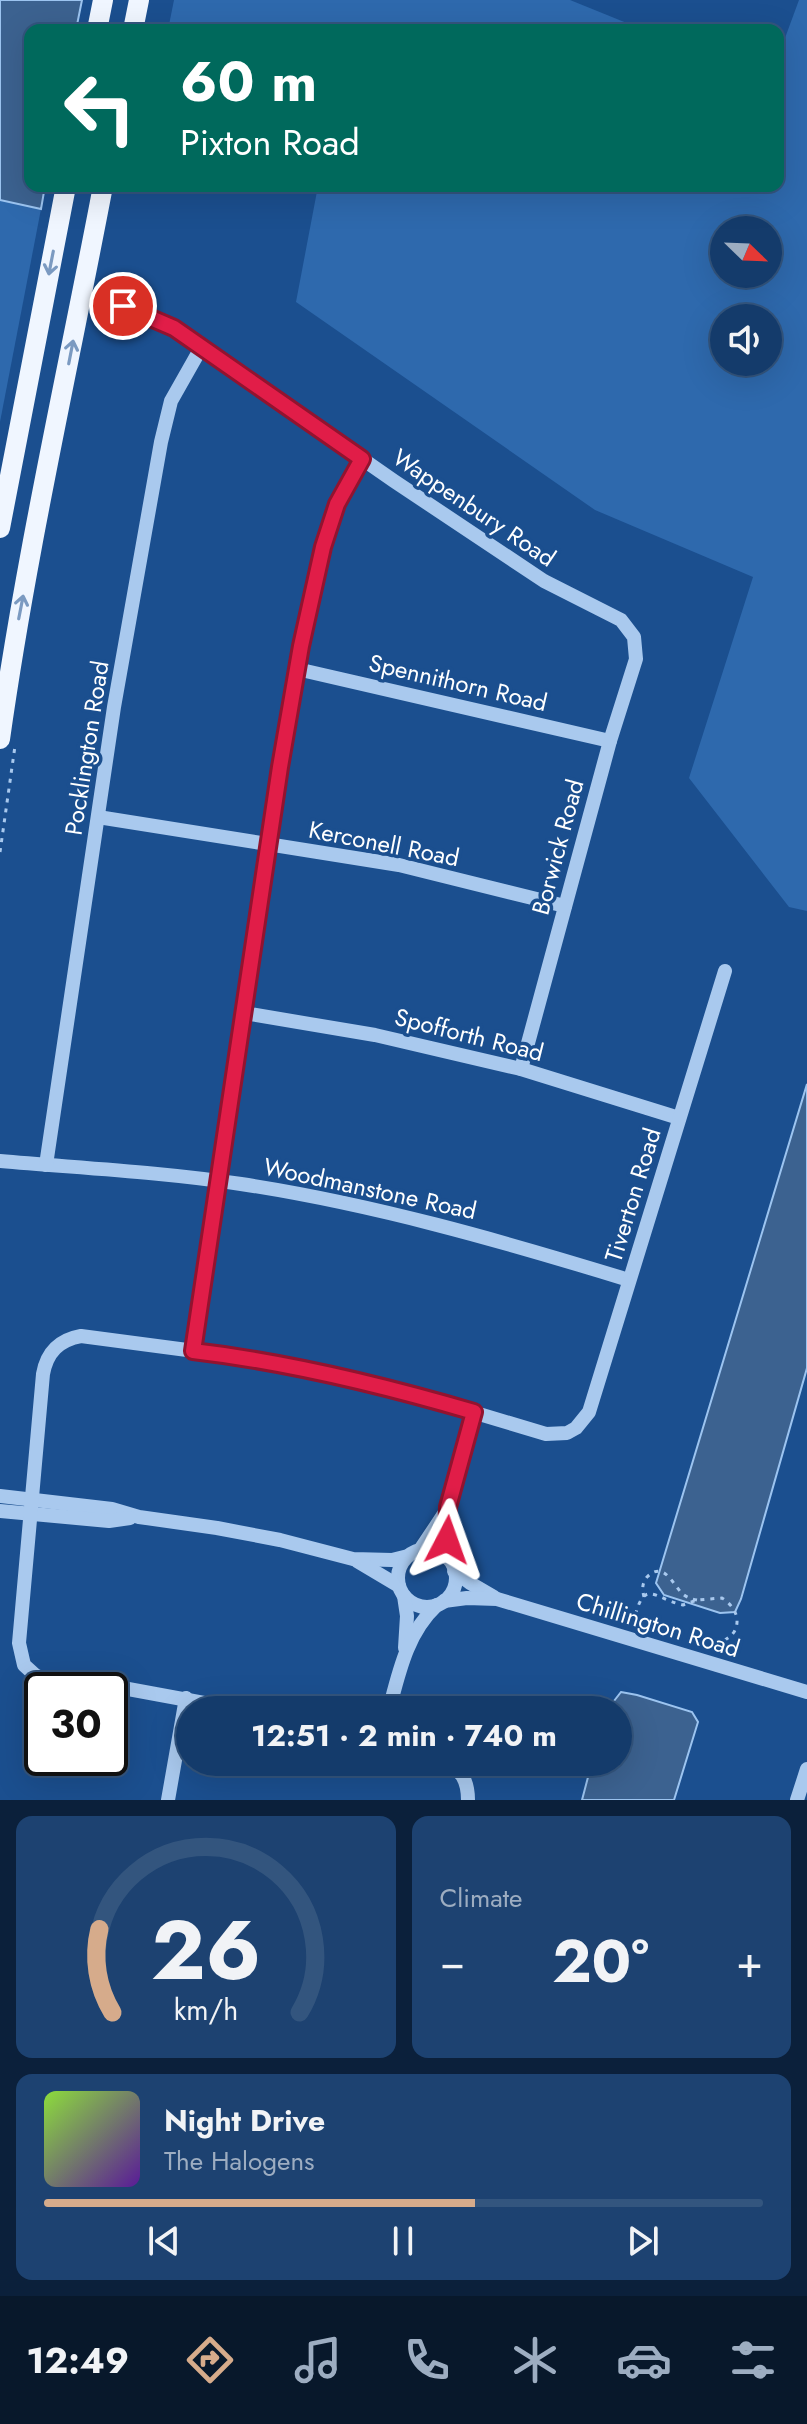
<!DOCTYPE html>
<meta charset="utf-8">
<style>
body{margin:0;font-family:Jost,sans-serif;background:#1d4271;color:#f1f3f6;height:100vh;display:flex;flex-direction:column;font-size:30px;white-space:nowrap}
*{box-sizing:border-box;margin:0}
p{font-size:26px;color:#9dadc1}
.icon{flex:none;width:44px;height:44px;fill:none;stroke:currentColor;stroke-width:2;stroke-linecap:round;stroke-linejoin:round}
.map{position:relative;height:1800px;overflow:hidden}
.panel{display:flex;flex-direction:column;gap:16px;padding:16px;background:#0b203b;flex:1}
.panel>*{flex:none}
.hud{position:absolute;left:24px;top:24px;width:760px;height:168px;border-radius:16px;box-shadow:0 8px 32px #0002,0 0 0 2px #33557e;background:#00695c;color:#fff;overflow:hidden}
.needle{width:52px;rotate:113deg}
.tools{position:absolute;left:710px;top:216px;display:grid;gap:16px}
.tools a{display:grid;place-items:center;width:72px;height:72px;border-radius:50%;background:#143b6b;box-shadow:0 8px 32px #0002,0 0 0 2px #33557e;font-size:40px}
.speed{position:absolute;left:24px;top:1672px;display:flex;gap:16px;font-size:40px;font-weight:700;text-align:center}
.speed>*{display:grid;place-content:center;width:104px;height:104px;border-radius:50%;background:#143b6b;box-shadow:0 8px 32px #0002,0 0 0 2px #33557e;line-height:1}
.speed .limit{border:4px solid #111;border-radius:12px;background:#fff;color:#111}
.pin{position:absolute;display:grid;place-items:center;width:68px;height:68px;color:#fff;margin:-34px;border:4px solid #fff;border-radius:50%;box-shadow:0 2px 8px #0007}
.me{position:absolute;width:88px;margin:-44px;rotate:4deg;stroke-linejoin:round;filter:drop-shadow(0 0 6px #0008)}
.turn{display:flex;align-items:center;gap:28px;height:168px;padding:0 24px;font-size:36px}
.turn .icon{width:104px;height:104px;stroke-width:2.5}
.turn b{display:block;font-size:56px;line-height:68px}
.big{font-size:60px;font-weight:700;line-height:1.1}
.panel .widget{flex:1;display:flex;flex-direction:column;justify-content:center;gap:12px;min-width:0;padding:0 28px;border-radius:16px;background:#1d4271}
.panel .dial{align-items:center;gap:0}
.dial svg{height:208px;overflow:visible;fill:none;stroke:#33557e;stroke-width:7;stroke-linecap:round;text-anchor:middle}
.dial text{fill:#f1f3f6;stroke:none}
.song{display:flex;align-items:center;gap:24px}
.cover{width:96px;height:96px;border-radius:12px;background:linear-gradient(135deg,hsl(90 70% 55%),hsl(270 70% 35%))}
.played{height:8px;border-radius:4px;background:linear-gradient(90deg,#d6ab8b 60%,#33557e 60%)}
.keys{display:flex;justify-content:space-around;direction:ltr}
.heat{display:flex;justify-content:space-between;align-items:center;font-size:44px;direction:ltr}
.panel .tiles{flex:1;display:grid;gap:16px;grid-template-columns:1fr 1fr}
.widget:last-child{grid-column:span 2}
.trip{position:absolute;left:176px;top:1696px;width:456px;height:80px;border-radius:40px;background:#143b6b;box-shadow:0 8px 32px #0002,0 0 0 2px #33557e;font-weight:700;line-height:80px;text-align:center}
.tab-bar{display:flex;height:128px;justify-content:space-around;align-items:center;background:#08182b;color:#9dadc1}
.tab-bar .icon{width:56px;height:56px}
.tab-bar .current{color:#d6ab8b}
.tab-bar b{font-size:36px;color:#f1f3f6}
.map>svg:first-child{display:block}
.green{fill:#2e69ad;fill-rule:evenodd}
.water{fill:#3c6290;stroke:#9cc4f0;stroke-width:2}
.lines{fill:none;stroke-linecap:round;stroke-linejoin:round}
.path{stroke:#a9c9ee;stroke-width:3;stroke-dasharray:4 6;stroke-linecap:butt}
.minor{stroke:#a9c9ee;stroke-width:14}
.major{stroke:#f0f6ff;stroke-width:20}
.oneway{stroke:#7b9ac1}
.route-casing{stroke:#92132f;stroke-width:20}
.route{stroke:#e11d48;stroke-width:14}
.labels{text-anchor:middle;stroke-width:7;stroke-linejoin:round;paint-order:stroke}
.street-label{font-size:24px;fill:#fff;stroke:#1b4f8f}
</style>
<div class="map">
<svg width="807" height="1800" viewBox="0 0 807 1800">
<rect width="100%" height="100%" fill="#1b4f8f"/>
<g class="green">
<polygon points="174,0 570,0 644,30 168,30"/>
<path d="M799,0H807V911L789,907L689,778L753,577L595,510L296,302L318,186H778V57ZM724,230H768V274H724ZM768,318V362H724V318Z"/>
<polygon points="0,200 41,209 0,422"/>
</g>
<g class="water">
<polygon points="0,0 82,0 76,30 30,30 30,186 45,186 41,209 0,200"/>
<polygon points="807,1084 807,1368 741,1599 735,1612 720,1613 664,1595 656,1583"/>
<polygon points="621,1692 637,1695 692,1712 698,1722 674,1800 582,1800 592,1762 618,1762 618,1710 607,1710"/>
</g>
<g class="lines">
<g class="path">
<polyline points="0,852 15,746"/>
<path d="M644,1597C642,1589 642,1583 647,1577C665,1559 674,1588 684,1595C688,1598 692,1599 697,1600"/>
<path d="M633,1624C644,1576 652,1598 683,1605L697,1600L722,1598C733,1605 742,1618 734,1632C729,1640 719,1641 715,1649"/>
</g>
<g class="minor">
<polyline points="82,297 123,306 174,328 394,481 544,581 621,620 634,637 636,659 610,741 521,1069"/>
<polyline points="297,669 610,741"/>
<polyline points="98,817 399,865 565,906"/>
<polyline points="244,1013 375,1035 521,1069 679,1118"/>
<path d="M0,1161C80,1168 162,1172 241,1184C373,1204 502,1241 629,1280"/>
<polyline points="46,1165 114,707 161,442 171,401 201,348"/>
<polyline points="193,1351 280,767 301,646 323,547 337,504 362,459"/>
<polyline points="0,1496 112,1509 139,1517 217,1528 280,1540 353,1559 392,1560 408,1556"/>
<polyline points="0,1511 109,1521 130,1518"/>
<circle cx="427" cy="1578" r="29"/>
<polyline points="420,1550 446,1511"/>
<polyline points="448,1558 448,1507 474,1412"/>
<polyline points="357,1561 399,1586"/>
<polyline points="454,1571 470,1583 494,1597"/>
<polyline points="404,1596 407,1616 405,1648"/>
<polyline points="444,1601 467,1598 497,1599 807,1692"/>
<path d="M242,1710L112,1686L46,1681L35,1675L24,1665L19,1643L43,1374C47,1352 59,1340 81,1336L225,1355L363,1382L429,1399L546,1434L567,1433L576,1428L589,1412L725,971"/>
<path d="M389,1710C399,1672 407,1633 437,1605"/>
<path d="M443,1762C462,1768 468,1782 468,1800"/>
<polyline points="168,1800 186,1698"/>
<polyline points="797,1800 807,1769"/>
</g>
<g class="major">
<polyline points="97,30 103,0"/>
<polyline points="133,30 139,0"/>
<polyline points="0,528 66,186"/>
<path d="M0,739C26,554 68,370 103,186"/>
</g>
</g>
<defs><path id="oneway-shaft" d="M-6 0H5M1.5-3L5.5 0L1.5 3" fill="none" stroke-width="1.6" stroke-linecap="round" stroke-linejoin="round" transform="scale(2)"/></defs>
<g class="oneway">
<use href="#oneway-shaft" transform="translate(51 263) rotate(101)"/>
<use href="#oneway-shaft" transform="translate(71 352) rotate(-79)"/>
<use href="#oneway-shaft" transform="translate(21 607) rotate(-79)"/>
</g>
<g class="lines">
<g class="route-casing">
<path id="route" d="M123,306L174,328L362,459L337,504L323,547L301,646L280,767L193,1351C288,1362 382,1385 474,1412L448,1507L447,1540"/>
</g>
<use href="#route" class="route"/>
</g>
<g class="labels">
<g class="street-label">
<text transform="translate(474 508) rotate(34)" y="8">Wappenbury Road</text>
<text transform="translate(458 683) rotate(13)" y="8">Spennithorn Road</text>
<text transform="translate(87 748) rotate(-81)" y="8">Pocklington Road</text>
<text transform="translate(384 844) rotate(11)" y="8">Kerconell Road</text>
<text transform="translate(558 847) rotate(-75)" y="8">Borwick Road</text>
<text transform="translate(469 1035) rotate(14)" y="8">Spofforth Road</text>
<text transform="translate(370 1189) rotate(12)" y="8">Woodmanstone Road</text>
<text transform="translate(633 1195) rotate(-73)" y="8">Tiverton Road</text>
<text transform="translate(658 1625) rotate(17)" y="8">Chillington Road</text>
</g>
</g>
</svg>
<div class="tools">
<a><svg class="needle" viewBox="-14 -14 28 28"><path d="M0-13l5 13h-10z" fill="#e53935"/><path d="M0 13l5-13h-10z" fill="#9dadc1"/></svg></a>
<a><svg class="icon" aria-label="sound" viewBox="0 0 24 24"><path d="M4 9h4l5-4v14l-5-4H4zM17 9q2 3 0 6"/></svg></a>
</div>
<div class="speed"><div class="limit">30</div></div>
<div class="pin" style="left:123px;top:306px;background:#d93025"><svg class="icon" aria-label="arrive" viewBox="0 0 24 24"><path d="M6 21V4h12l-3 4 3 4H6"/></svg></div>
<svg class="me" style="left:447px;top:1540px" viewBox="-20 -20 40 40"><path d="M0-17L14 15 0 8-14 15z" fill="#e11d48" stroke="#fff" stroke-width="4"/></svg>
<div class="trip">12:51 · 2 min · 740 m</div>
<div class="hud">
<div class="turn"><svg class="icon" aria-label="left" viewBox="0 0 24 24"><path d="M17 20v-9H6M10 6l-5 5 5 5"/></svg><div><b>60 m</b>Pixton Road</div></div>
</div>
</div>
<section class="panel">
<div class="tiles">
<div class="widget dial"><svg viewBox="0 0 100 80">
<path d="M14 69A42 42 0 1 1 86 69"/>
<path d="M14 69A42 42 0 0 1 9 37" stroke="#d6ab8b"/>
<text x="50" y="56" font-size="32" font-weight="700">26</text>
<text x="50" y="72" font-size="11">km/h</text>
</svg></div>
<div class="widget"><p>Climate</p>
<div class="heat"><a>−</a><b class="big">20°</b><a>+</a></div>
</div>
<div class="widget">
<div class="song"><i class="cover"></i><div><b>Night Drive</b><p>The Halogens</p></div></div>
<div class="played"></div>
<div class="keys"><svg class="icon" aria-label="previous" viewBox="0 0 24 24"><path d="M18 5L8 12l10 7zM5 5v14"/></svg><svg class="icon" aria-label="pause" viewBox="0 0 24 24"><path d="M8 5v14M16 5v14"/></svg><svg class="icon" aria-label="next" viewBox="0 0 24 24"><path d="M6 5l10 7-10 7zM19 5v14"/></svg></div>
</div>
</div>
</section>
<nav class="tab-bar">
<b>12:49</b>
<svg class="icon current" aria-label="directions" viewBox="0 0 24 24"><path d="M12 3l9 9-9 9-9-9zM9 14v-3h6M13 9l2 2-2 2"/></svg>
<svg class="icon" aria-label="music" viewBox="0 0 24 24"><path d="M9 18V5l10-2v13"/><circle cx="6" cy="18" r="3"/><circle cx="16" cy="16" r="3"/></svg>
<svg class="icon" aria-label="phone" viewBox="0 0 24 24"><path d="M5 4h4l2 5-3 2q2 4 5 5l2-3 5 2v4C11 20 4 13 5 4z"/></svg>
<svg class="icon" aria-label="climate" viewBox="0 0 24 24"><path d="M12 3v18M4 7l16 10M4 17L20 7"/></svg>
<svg class="icon" aria-label="car" viewBox="0 0 24 24"><path d="M5 17H2v-5l4-1 3-4h7l3 4 3 1v5h-3M9 17h6M6 11h13"/><circle cx="7" cy="17" r="2"/><circle cx="17" cy="17" r="2"/></svg>
<svg class="icon" aria-label="filters" viewBox="0 0 24 24"><path d="M4 7h16M4 17h16"/><circle cx="9" cy="7" r="2"/><circle cx="15" cy="17" r="2"/></svg>
</nav>
